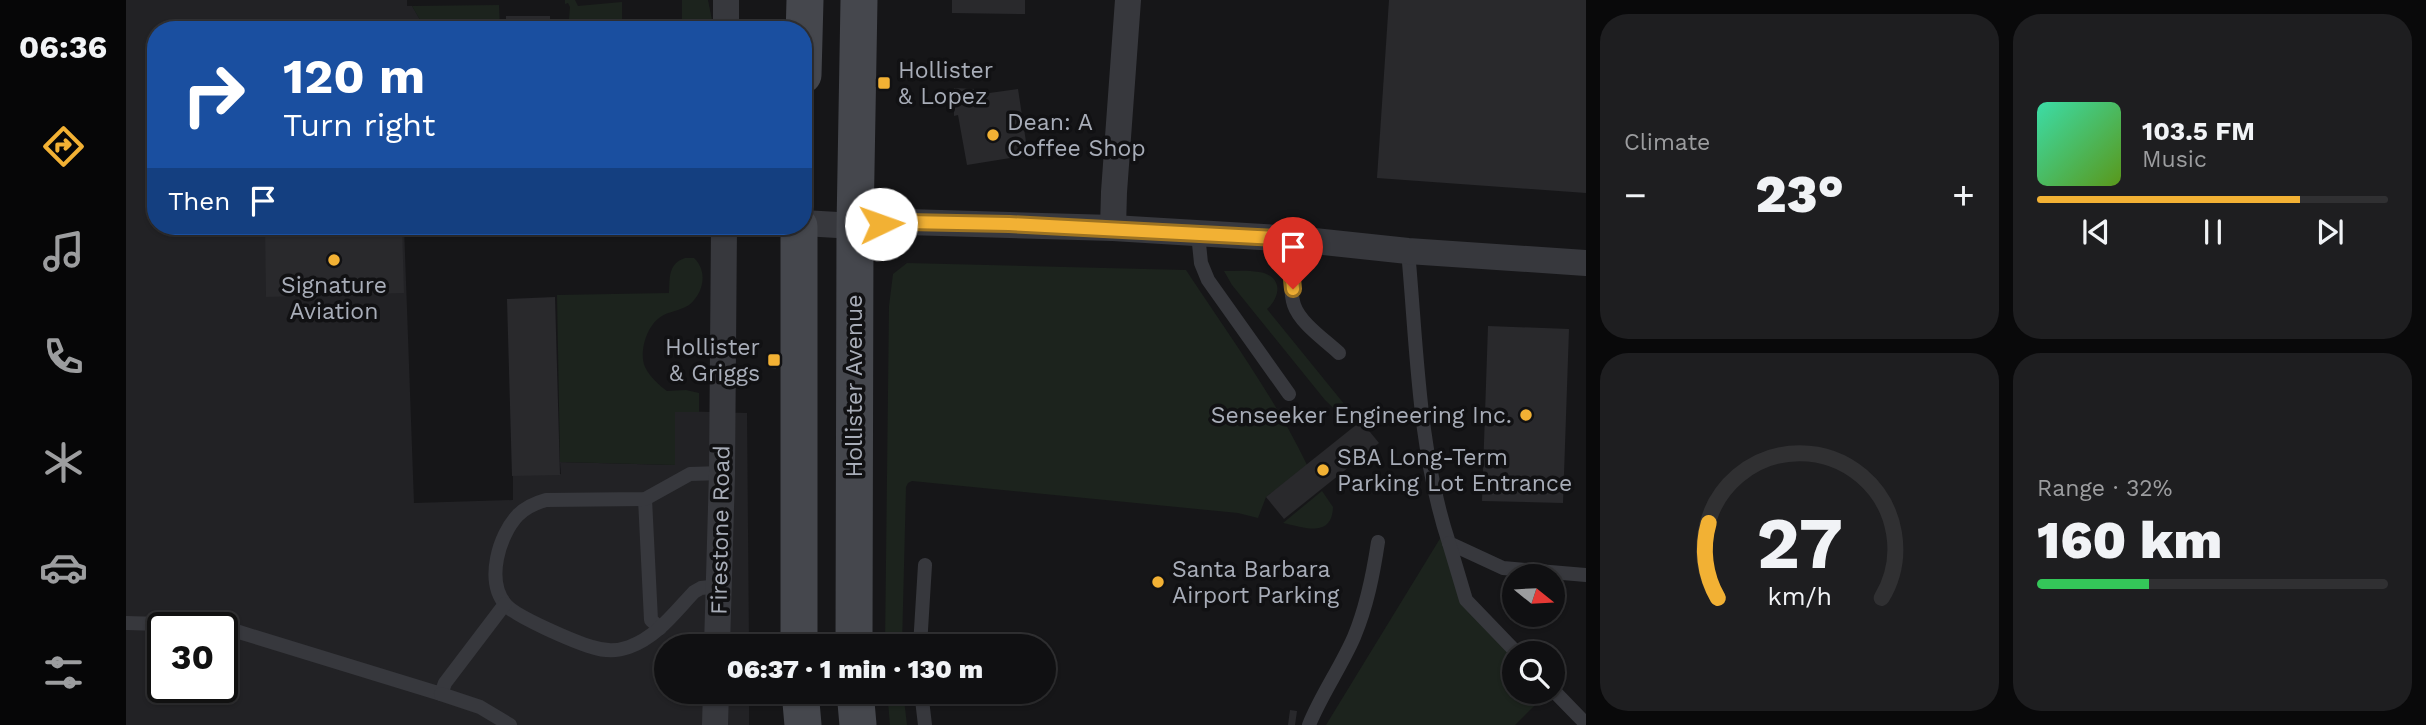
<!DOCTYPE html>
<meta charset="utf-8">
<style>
body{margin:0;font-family:"Work Sans",sans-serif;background:#1e1e20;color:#f1f3f6;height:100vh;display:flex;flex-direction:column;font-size:26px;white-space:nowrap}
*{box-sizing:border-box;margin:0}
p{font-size:23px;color:#9c9d9f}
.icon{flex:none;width:38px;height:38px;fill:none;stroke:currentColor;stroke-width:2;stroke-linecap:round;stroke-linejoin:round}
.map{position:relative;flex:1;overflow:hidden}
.sheet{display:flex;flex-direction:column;gap:14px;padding:14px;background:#09090a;width:840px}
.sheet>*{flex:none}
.guide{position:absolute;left:21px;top:21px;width:665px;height:214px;border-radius:28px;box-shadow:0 2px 5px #0004,0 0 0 2px #303032;background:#1a4fa0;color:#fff;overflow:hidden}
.needle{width:46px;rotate:108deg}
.tools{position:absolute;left:1376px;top:564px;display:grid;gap:14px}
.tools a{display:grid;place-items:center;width:63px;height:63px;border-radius:50%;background:#101012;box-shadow:0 2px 5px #0004,0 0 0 2px #303032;font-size:35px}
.speed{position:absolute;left:21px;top:612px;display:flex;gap:14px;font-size:35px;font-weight:700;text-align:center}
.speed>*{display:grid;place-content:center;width:91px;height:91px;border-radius:50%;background:#101012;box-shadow:0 2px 5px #0004,0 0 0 2px #303032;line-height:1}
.speed .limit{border:4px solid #111;border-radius:10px;background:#fff;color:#111}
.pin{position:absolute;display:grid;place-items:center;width:60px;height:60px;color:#fff;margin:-72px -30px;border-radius:50% 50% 50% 0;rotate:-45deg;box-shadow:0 0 7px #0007}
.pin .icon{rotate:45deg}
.me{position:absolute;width:77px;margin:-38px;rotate:87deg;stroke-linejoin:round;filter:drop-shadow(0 0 5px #0008)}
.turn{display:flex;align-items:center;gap:24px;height:147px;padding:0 21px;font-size:32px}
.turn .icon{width:91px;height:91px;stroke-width:2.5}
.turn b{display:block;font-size:49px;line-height:60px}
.then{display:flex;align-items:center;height:66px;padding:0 21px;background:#0003;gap:14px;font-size:26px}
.big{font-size:52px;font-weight:800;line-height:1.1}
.sheet .tile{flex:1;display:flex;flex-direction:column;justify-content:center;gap:10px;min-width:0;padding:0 24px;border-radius:28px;background:#1e1e20}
.sheet .dial{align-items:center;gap:0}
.dial svg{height:182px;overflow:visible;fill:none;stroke:#303032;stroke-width:7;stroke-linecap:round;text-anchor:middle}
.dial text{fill:#f1f3f6;stroke:none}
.song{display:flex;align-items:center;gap:21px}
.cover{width:84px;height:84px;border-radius:10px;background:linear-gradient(135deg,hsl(160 70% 55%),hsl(90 70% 35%))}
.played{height:7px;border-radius:4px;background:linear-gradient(90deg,#f2b134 75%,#303032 75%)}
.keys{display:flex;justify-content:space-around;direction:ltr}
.heat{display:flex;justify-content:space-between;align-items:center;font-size:38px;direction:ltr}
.charge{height:10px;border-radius:5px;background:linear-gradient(90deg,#34c759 32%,#303032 0)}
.sheet .tiles{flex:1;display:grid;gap:14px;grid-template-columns:repeat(2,1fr)}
.trip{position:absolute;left:528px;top:634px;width:402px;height:70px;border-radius:35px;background:#101012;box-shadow:0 2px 5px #0004,0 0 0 2px #303032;font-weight:800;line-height:70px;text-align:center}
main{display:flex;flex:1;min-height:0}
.tab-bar{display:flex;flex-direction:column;width:126px;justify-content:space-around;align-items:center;background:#060607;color:#9c9d9f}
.tab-bar .icon{width:49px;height:49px}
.tab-bar .active{color:#f2b134}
.tab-bar b{font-size:32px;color:#f1f3f6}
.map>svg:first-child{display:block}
.built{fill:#222225;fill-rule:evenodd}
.green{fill:#1c231d}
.building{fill:#29292c}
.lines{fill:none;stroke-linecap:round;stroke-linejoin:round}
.lane{stroke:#37383d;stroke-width:14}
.street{stroke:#37383d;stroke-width:26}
.secondary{stroke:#45474d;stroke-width:37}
.route-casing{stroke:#9d7322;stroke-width:18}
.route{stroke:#f2b134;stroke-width:12}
.poi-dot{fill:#f2b134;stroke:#111113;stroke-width:2.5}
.labels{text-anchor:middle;stroke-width:7;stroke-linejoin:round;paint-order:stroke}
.poi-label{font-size:23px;fill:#a8adb8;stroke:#111113;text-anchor:start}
.street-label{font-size:23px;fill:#a8adb8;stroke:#111113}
</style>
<main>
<nav class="tab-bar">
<b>06:36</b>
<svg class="icon active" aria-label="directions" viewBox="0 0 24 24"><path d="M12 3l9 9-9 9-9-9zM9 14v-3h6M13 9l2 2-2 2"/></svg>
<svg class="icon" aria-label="music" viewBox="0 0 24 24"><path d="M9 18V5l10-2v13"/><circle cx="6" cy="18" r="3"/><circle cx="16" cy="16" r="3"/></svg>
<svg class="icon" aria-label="phone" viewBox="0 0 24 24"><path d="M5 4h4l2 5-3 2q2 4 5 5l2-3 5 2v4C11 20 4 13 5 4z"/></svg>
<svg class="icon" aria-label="climate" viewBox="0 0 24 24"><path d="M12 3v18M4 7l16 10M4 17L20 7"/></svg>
<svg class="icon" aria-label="car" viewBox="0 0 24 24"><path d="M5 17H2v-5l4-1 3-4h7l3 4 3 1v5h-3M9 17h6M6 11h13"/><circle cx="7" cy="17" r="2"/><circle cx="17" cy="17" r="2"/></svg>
<svg class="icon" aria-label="filters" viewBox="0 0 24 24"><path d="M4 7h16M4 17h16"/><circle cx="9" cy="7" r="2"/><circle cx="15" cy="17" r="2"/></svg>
</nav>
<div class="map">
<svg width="1460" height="725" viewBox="0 0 1460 725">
<rect width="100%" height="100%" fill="#161618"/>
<path class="built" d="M0,0H281V6H286L300,30H30V226H278L288,503L387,500V475L435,474L434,462L548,465L549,411L621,413L623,646H541V691H623V725H0ZM37,628H96V688H37Z"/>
<g class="green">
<polygon points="439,0 449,0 452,6 496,2 496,30 442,30 444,7 442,3 439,4"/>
<polygon points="556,0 582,0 588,30 556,30"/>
<polygon points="373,5 374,30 300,30 286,6"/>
<path d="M559,258H568C582,271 578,293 563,305C554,311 542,311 533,318C520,328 513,352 519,367C524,377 533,385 541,391L560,390L573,393V412H549V465L434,462L431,295L543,293C544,277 542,264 559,258Z"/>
<path d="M781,263L1060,270C1102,334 1148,396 1181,465L1140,497L1132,518L1112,513L786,481L782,483L780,487L776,646H759L763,306L767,274Z"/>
<path d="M1098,271C1109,271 1122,270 1133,272C1156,275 1156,296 1141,309L1223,410V414L1220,420L1199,400L1106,285Z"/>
<path d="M1196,491L1207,507C1206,539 1177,527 1157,523Z"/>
<polygon points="1315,537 1334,599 1388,654 1388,691 1423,691 1389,725 1200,725"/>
<polygon points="761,691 777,691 781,725 764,725"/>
</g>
<g class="building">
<polygon points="826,0 899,0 899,14 826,13"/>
<polygon points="1263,0 1460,0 1460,193 1251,178"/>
<rect x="380" y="16" width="44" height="14"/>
<polygon points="828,88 849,89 849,95 892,89 902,155 841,165 832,115 828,116"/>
<polygon points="139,226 276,226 278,293 140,297"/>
<polygon points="429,297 434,475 386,476 381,299"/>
<polygon points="1362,326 1443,329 1437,503 1356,501"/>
<polygon points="644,353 651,353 650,369 644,368"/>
<polygon points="1235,421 1253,443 1158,519 1140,497"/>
<polygon points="1164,710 1171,711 1169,725 1162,725"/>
</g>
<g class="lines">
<g class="lane">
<polyline points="1072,234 1075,263 1082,280 1163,394"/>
<path d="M1169,239C1167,258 1162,286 1168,305C1174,323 1199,340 1213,353"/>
<path d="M1282,251C1291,348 1292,449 1323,543L1377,568L1460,575"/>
<polyline points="519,499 525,620 534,628"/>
<polyline points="1323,543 1340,600 1391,653"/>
<path d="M593,586L575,588L568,592C549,612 531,637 503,647C492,651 478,651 466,647C449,642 390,617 380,605C359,581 373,535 392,515C400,507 409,503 420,500L519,499L564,474L596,473"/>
<polyline points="0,623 72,625 89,628"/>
<polyline points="96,629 113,632 315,694 319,683 379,604"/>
<polyline points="794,646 799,565"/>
<polyline points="1426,689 1460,724"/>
<polyline points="795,691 799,725"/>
<polyline points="315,694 354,707 384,725"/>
<path d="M1183,725C1195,695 1215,667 1228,637C1241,606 1247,575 1252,542"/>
</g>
<g class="street">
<polyline points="600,30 600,0"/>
<polyline points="677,223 729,226 781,222 987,228 1169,239 1282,251 1460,263"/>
<polyline points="987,228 988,192 1002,0"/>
<polyline points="591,646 596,473 598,226"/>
<polyline points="589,725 590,691"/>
</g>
<g class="secondary">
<polyline points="677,75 679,0"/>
<polyline points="673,646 673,226"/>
<polyline points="728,646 729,226 733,0"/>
<polyline points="674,691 677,725"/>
<polyline points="729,691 732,725"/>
</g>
</g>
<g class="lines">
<g class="route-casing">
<polyline id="route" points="755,224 780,222 883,224 1169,239 1165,269 1167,289"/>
</g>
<use href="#route" class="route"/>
</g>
<g class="poi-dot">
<rect x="751" y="76" width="14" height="14" rx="3.5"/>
<circle cx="867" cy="135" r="7"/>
<circle cx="208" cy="260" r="7"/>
<rect x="641" y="353" width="14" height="14" rx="3.5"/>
<circle cx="1400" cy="415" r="7"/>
<circle cx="1197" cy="470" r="7"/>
<circle cx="1032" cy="582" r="7"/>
</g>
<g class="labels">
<g class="poi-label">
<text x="772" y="78">Hollister<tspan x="772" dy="26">&amp; Lopez</tspan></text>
<text x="881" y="130">Dean: A<tspan x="881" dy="26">Coffee Shop</tspan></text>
<text x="208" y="293" text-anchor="middle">Signature<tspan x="208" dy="26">Aviation</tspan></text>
<text x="634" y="355" text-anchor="end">Hollister<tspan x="634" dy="26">&amp; Griggs</tspan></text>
<text x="1386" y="423" text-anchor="end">Senseeker Engineering Inc.</text>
<text x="1211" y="465">SBA Long-Term<tspan x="1211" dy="26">Parking Lot Entrance</tspan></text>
<text x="1046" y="577">Santa Barbara<tspan x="1046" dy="26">Airport Parking</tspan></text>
</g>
<g class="street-label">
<text transform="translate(728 386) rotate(-90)" y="8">Hollister Avenue</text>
<text transform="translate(594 530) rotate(-89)" y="8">Firestone Road</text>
</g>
</g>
</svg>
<div class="tools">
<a><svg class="needle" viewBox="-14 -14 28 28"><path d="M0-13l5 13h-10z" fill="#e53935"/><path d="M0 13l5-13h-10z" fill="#9c9d9f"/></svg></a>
<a><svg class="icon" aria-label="search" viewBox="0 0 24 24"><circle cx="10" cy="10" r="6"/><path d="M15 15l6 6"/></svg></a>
</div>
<div class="speed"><div class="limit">30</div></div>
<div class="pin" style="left:1167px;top:289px;background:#d93025"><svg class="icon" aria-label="arrive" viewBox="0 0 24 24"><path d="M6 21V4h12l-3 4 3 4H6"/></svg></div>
<svg class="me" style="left:755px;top:224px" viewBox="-20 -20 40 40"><circle r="19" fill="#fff"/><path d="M0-13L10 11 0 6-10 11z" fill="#f2b134"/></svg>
<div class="trip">06:37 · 1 min · 130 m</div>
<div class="guide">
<div class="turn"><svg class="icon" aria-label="right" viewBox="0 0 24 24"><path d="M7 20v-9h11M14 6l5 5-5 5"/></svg><div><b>120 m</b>Turn right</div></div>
<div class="then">Then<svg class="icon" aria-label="arrive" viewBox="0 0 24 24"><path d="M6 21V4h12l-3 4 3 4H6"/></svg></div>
</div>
</div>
<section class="sheet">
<div class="tiles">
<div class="tile"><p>Climate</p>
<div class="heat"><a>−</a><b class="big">23°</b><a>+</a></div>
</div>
<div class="tile">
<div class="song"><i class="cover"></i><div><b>103.5 FM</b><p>Music</p></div></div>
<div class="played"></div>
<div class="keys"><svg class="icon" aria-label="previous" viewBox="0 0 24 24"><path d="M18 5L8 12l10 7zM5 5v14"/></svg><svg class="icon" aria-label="pause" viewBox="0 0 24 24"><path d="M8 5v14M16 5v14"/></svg><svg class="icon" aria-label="next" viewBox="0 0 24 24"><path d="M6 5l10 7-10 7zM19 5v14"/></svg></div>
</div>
<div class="tile dial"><svg viewBox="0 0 100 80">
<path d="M14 69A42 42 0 1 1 86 69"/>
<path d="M14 69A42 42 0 0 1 10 36" stroke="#f2b134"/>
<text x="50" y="56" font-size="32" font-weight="700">27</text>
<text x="50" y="72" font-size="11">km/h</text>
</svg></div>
<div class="tile"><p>Range · 32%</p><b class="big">160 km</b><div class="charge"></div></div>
</div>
</section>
</main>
